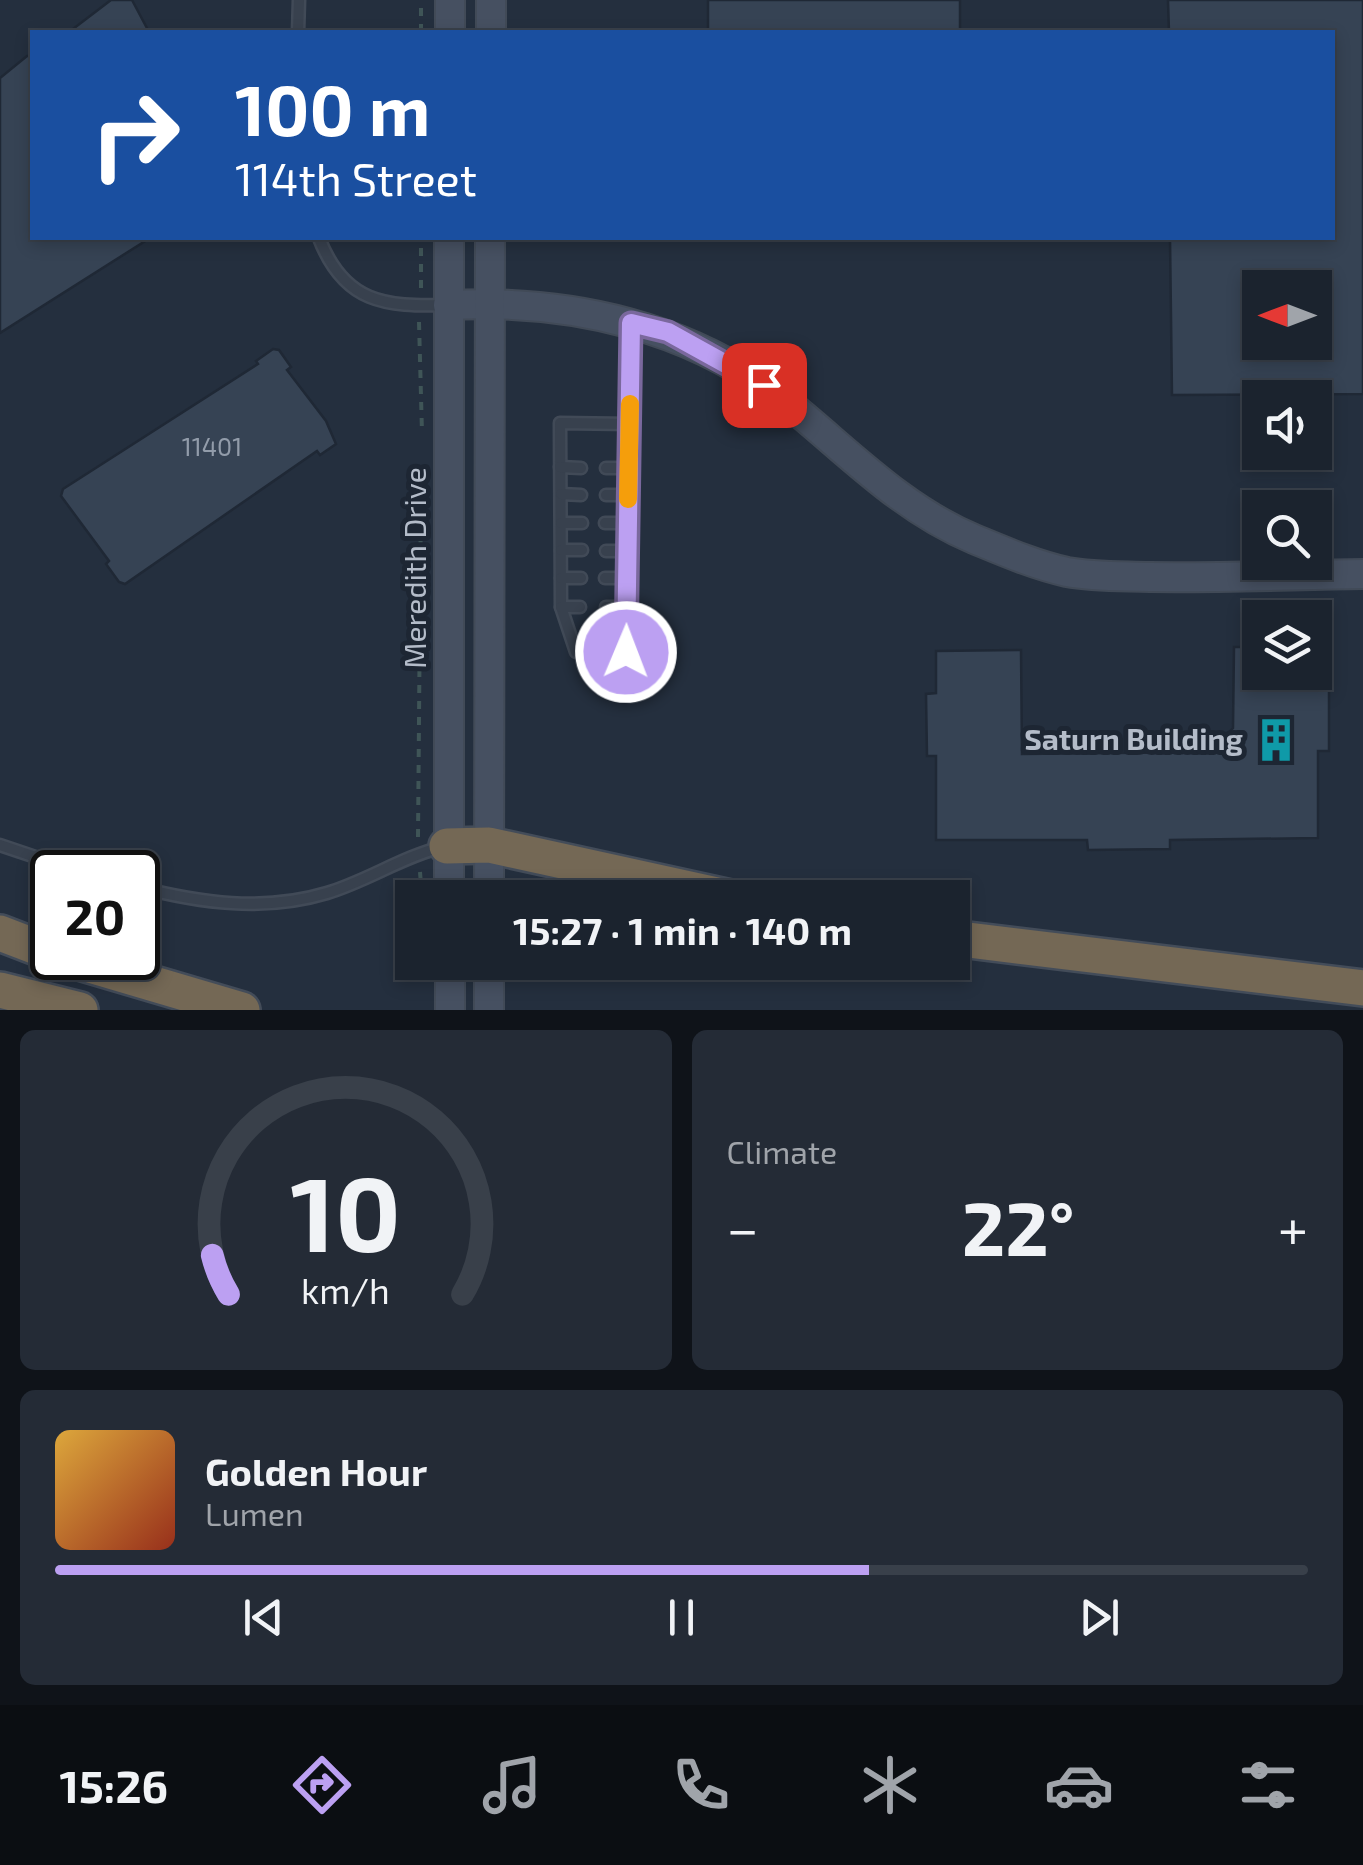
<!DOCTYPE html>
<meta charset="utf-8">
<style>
body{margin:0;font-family:"Exo 2",sans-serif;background:#242b36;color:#f1f3f6;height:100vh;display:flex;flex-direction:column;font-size:38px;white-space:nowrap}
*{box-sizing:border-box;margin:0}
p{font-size:32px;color:#a0a4aa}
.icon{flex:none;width:55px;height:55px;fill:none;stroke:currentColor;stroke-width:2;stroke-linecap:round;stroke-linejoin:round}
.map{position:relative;height:1010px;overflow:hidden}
.side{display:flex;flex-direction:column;gap:20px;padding:20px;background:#0f1319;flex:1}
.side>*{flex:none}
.hud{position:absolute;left:30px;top:30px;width:1305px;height:210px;border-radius:0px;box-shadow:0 5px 15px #0003,0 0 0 2px #39404a;background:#1a4fa0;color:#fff;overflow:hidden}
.needle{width:65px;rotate:270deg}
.buttons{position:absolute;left:1242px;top:270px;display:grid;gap:20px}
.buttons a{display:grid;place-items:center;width:90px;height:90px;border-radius:0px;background:#1b232e;box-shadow:0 5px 15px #0003,0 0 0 2px #39404a;font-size:50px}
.speed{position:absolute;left:30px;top:850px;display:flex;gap:20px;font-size:50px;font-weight:700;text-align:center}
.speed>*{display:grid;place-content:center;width:130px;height:130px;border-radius:50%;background:#1b232e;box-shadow:0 5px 15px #0003,0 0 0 2px #39404a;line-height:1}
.speed .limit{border:5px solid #111;border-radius:15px;background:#fff;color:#111}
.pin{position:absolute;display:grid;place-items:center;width:85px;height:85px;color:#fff;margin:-42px;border-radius:20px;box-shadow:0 5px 15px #0006}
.me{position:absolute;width:110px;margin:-55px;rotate:1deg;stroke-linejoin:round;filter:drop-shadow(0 0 8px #0008)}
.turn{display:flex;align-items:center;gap:35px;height:210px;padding:0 40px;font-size:45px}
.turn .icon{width:130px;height:130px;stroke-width:2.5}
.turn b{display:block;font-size:70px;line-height:85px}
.big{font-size:75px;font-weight:700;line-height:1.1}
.side .widget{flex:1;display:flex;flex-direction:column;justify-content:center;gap:15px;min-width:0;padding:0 35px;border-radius:15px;background:#242b36}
.side .dial{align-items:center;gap:0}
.dial svg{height:260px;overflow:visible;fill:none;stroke:#39404a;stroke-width:7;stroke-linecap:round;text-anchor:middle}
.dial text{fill:#f1f3f6;stroke:none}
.song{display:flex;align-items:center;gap:30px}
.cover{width:120px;height:120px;border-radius:15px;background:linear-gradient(135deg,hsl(40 70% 55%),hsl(10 70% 35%))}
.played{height:10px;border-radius:5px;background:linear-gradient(90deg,#bca0f2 65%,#39404a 65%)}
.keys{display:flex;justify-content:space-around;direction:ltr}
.heat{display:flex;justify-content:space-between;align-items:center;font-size:55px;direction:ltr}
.side .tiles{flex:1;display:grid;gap:20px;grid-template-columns:1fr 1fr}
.widget:last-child{grid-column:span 2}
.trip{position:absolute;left:395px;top:880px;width:575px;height:100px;border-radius:0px;background:#1b232e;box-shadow:0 5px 15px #0003,0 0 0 2px #39404a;font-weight:700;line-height:100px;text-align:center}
.tabs{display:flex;height:160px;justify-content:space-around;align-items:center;background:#0b0e12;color:#a0a4aa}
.tabs .icon{width:70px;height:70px}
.tabs .on{color:#bca0f2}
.tabs b{font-size:45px;color:#f1f3f6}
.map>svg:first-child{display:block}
.building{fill:#364354;stroke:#1f2835;stroke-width:2.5;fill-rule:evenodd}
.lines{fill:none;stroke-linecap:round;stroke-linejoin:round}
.lane-casing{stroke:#414a57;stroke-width:15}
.secondary-casing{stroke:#414a57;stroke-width:32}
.highway-casing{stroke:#434c59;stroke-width:40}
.path{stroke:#3f5557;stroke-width:4;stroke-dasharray:8 8;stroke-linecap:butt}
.lane{stroke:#38414e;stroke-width:10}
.secondary{stroke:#465061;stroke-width:28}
.highway{stroke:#746855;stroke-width:35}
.route-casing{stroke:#7a689d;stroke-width:25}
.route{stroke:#bca0f2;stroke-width:18}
.slow{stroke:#f59e0b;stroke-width:18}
.labels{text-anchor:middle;stroke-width:10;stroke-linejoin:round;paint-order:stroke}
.number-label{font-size:25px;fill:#929caa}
.street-label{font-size:30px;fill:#b4bcc9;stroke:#1d2633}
.poi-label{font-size:30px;font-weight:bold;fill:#b4bcc9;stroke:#1d2633;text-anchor:end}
</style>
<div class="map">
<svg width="1363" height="1010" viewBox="0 0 1363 1010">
<rect width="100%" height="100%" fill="#242f3e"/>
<g class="building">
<polygon points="111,0 132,0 149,32 69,32"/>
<rect x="708" y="0" width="252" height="32"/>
<path d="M1168,0H1363V394L1172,395L1170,238H1332V32H1169ZM1260,288H1315V342H1260Z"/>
<polygon points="27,56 32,56 32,238 150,238 0,333 0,78"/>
<polygon points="273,349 279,350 291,367 287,370 326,421 336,444 320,455 317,451 125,584 119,582 106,564 109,561 61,496 63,489 258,364 256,361"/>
<polygon points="1315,646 1318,689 1329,689 1329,751 1318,751 1318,838 1170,840 1170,849 1088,850 1087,840 936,840 936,756 927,756 926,694 936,693 936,651 1021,650 1022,754 1210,752 1233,728 1234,647 1260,647 1260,672 1315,672"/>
</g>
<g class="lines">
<g class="lane-casing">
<g id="lane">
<polyline points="298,32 299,0"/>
<path d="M319,238C344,303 385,307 447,305"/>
<polyline points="629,424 560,423 561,607 576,652 626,652 631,329"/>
<polyline points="560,467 581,468"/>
<polyline points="606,468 629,468"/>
<polyline points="561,494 581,495"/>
<polyline points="606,495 629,495"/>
<polyline points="561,523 582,523"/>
<polyline points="605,523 628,523"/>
<polyline points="561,550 582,550"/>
<polyline points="606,551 628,551"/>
<polyline points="561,578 581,578"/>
<polyline points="605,578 627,578"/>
<polyline points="561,607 580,607"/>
<polyline points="606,607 627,607"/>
<polyline points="0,845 80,872"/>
<path d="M138,887C200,903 264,912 327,893C367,881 402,857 442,847"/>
</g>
</g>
<g class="secondary-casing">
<g id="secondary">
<polyline points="450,32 450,0"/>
<polyline points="491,32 491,0"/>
<path d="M448,305C571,299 693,326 790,405C849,453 902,509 974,539C1003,551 1035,565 1067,572C1094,577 1122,576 1150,577C1221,578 1292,575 1363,574"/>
<polyline points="449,898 449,238"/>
<polyline points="489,898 490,238"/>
<polyline points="450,962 450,1010"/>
<polyline points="489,1010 489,962"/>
</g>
</g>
<g class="highway-casing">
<g id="highway">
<polyline points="447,846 489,845 731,898"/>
<polyline points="0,933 52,953"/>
<polyline points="952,938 1363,988"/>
<polyline points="66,958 242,1010"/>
<polyline points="0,990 80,1010"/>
</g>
</g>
<g class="path">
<polyline points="421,32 421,0"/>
<polyline points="421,288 421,238"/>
<polyline points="419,322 422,433"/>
<polyline points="418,837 421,487"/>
<polyline points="420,872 422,897"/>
</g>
<use href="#lane" class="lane"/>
<use href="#secondary" class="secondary"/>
<use href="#highway" class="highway"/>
</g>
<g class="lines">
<g class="route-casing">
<polyline id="route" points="626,652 631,323 668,332 764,385"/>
</g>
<use href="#route" class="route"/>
<polyline class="slow" points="628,499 630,404"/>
</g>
<defs>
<g id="building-bare" transform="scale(3.45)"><path d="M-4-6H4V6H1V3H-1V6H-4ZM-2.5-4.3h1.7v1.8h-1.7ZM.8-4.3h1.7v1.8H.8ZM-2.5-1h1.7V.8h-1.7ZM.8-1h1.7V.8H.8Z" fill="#0f9aa8" stroke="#1d2633" stroke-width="2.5" paint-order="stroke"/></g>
</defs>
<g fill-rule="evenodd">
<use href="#building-bare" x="1276" y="740"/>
</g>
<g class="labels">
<g class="number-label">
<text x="212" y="456">11401</text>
</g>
<g class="street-label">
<text transform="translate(416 568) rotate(-90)" y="10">Meredith Drive</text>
</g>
<g class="poi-label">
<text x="1243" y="750">Saturn Building</text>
</g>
</g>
</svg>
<div class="buttons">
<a><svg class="needle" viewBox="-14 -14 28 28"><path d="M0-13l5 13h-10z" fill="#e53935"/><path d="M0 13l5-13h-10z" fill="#a0a4aa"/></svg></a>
<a><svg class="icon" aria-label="sound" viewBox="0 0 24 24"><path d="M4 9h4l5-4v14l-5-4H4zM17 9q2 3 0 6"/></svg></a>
<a><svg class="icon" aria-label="search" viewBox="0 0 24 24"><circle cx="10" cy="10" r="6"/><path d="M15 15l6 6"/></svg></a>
<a><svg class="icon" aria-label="layers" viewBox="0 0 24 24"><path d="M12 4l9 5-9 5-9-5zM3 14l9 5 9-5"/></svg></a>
</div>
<div class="speed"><div class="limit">20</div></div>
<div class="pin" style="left:764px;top:385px;background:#d93025"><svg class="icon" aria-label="arrive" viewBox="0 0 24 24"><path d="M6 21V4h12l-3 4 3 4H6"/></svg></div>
<svg class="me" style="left:626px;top:652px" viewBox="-20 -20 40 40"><circle r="17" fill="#bca0f2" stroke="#fff" stroke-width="3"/><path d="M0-11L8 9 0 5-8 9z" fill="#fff"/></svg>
<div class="trip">15:27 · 1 min · 140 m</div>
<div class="hud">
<div class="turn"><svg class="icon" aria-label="right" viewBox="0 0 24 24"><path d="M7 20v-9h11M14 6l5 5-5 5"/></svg><div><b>100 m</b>114th Street</div></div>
</div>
</div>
<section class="side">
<div class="tiles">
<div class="widget dial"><svg viewBox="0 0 100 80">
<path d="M14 69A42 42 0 1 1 86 69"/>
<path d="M14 69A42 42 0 0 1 9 57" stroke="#bca0f2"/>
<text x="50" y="56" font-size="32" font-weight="700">10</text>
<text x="50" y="72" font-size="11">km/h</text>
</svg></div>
<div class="widget"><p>Climate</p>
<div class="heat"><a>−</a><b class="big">22°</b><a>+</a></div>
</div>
<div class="widget">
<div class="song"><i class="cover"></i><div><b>Golden Hour</b><p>Lumen</p></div></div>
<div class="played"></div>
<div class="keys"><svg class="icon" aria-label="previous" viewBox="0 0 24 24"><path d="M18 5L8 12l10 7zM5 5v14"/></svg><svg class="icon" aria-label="pause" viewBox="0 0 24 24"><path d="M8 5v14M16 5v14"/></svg><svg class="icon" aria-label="next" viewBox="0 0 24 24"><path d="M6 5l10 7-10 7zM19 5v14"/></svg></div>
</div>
</div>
</section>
<nav class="tabs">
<b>15:26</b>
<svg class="icon on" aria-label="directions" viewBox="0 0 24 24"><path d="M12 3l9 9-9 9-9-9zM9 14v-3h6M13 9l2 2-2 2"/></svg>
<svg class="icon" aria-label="music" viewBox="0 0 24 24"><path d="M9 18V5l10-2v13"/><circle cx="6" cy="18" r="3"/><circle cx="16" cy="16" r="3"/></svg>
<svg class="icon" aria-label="phone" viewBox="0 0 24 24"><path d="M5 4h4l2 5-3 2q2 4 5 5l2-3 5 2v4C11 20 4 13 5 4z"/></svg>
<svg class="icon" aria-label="climate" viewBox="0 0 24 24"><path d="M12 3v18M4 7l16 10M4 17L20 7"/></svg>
<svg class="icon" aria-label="car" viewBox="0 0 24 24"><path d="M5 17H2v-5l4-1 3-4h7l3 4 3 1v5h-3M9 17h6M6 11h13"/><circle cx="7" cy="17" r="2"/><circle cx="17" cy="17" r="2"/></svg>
<svg class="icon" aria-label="filters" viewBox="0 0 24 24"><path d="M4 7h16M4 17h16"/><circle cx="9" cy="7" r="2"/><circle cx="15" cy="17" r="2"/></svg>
</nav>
